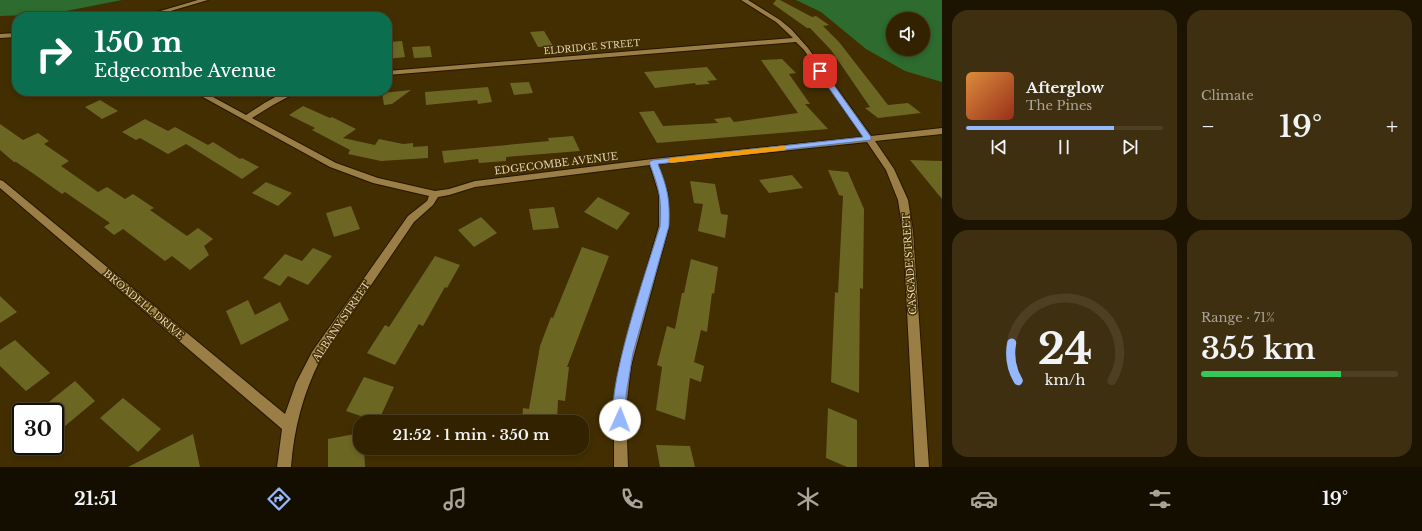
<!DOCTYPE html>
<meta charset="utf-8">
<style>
body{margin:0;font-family:"Libre Baskerville",serif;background:#3d2f0f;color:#f1f3f6;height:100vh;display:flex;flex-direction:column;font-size:15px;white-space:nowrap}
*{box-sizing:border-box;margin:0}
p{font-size:13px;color:#a8a499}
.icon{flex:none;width:22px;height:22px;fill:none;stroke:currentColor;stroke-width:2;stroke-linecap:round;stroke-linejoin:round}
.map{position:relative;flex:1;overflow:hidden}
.sheet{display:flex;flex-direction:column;gap:10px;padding:10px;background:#1c1300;width:480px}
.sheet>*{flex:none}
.guide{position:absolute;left:12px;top:12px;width:380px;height:84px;border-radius:16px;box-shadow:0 2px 6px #0003,0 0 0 1px #4d3f22;background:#0b6e4f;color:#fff;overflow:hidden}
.tools{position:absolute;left:886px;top:12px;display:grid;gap:8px}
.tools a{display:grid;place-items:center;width:44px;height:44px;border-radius:50%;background:#322200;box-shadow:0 2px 6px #0003,0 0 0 1px #4d3f22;font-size:20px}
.speed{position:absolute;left:12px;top:403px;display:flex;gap:8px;font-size:20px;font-weight:700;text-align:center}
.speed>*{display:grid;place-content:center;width:52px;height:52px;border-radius:50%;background:#322200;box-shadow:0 2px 6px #0003,0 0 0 1px #4d3f22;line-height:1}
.speed .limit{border:2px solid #111;border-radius:6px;background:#fff;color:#111}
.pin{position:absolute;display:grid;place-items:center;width:34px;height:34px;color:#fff;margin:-17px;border-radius:8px;box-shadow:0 2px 6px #0006}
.me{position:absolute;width:44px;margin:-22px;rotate:2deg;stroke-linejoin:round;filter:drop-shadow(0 0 3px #0008)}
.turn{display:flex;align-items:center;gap:14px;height:84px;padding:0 16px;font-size:18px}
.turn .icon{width:52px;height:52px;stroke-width:2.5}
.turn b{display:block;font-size:28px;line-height:34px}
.big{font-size:30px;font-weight:600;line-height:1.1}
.sheet .card{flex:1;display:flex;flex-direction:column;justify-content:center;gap:6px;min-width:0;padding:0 14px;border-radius:16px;background:#3d2f0f}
.sheet .dial{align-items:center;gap:0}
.dial svg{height:104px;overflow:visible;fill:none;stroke:#4d3f22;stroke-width:7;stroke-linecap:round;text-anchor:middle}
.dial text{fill:#f1f3f6;stroke:none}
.song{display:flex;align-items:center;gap:12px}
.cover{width:48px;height:48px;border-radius:6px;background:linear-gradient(135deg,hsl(30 70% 55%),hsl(10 70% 35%))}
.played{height:4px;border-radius:2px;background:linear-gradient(90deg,#94b7fd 75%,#4d3f22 75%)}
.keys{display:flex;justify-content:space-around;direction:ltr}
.heat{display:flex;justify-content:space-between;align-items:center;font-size:22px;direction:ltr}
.charge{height:6px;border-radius:3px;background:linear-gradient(90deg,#34c759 71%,#4d3f22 0)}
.sheet .tiles{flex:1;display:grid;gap:10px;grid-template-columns:repeat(2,1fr)}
.trip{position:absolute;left:353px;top:415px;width:236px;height:40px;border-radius:16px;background:#322200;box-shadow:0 2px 6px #0003,0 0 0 1px #4d3f22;font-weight:600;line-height:40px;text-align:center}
.tabs{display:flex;height:64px;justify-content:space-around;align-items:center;background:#140e00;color:#a8a499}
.tabs .icon{width:28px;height:28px}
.tabs .current{color:#94b7fd}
.tabs b{font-size:18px;color:#f1f3f6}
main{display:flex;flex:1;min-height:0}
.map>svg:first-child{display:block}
.green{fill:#2d6b2e;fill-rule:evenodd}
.building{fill:#6c6623}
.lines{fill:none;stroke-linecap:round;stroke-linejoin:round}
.minor-casing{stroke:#251700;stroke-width:2}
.minor{fill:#9a7e45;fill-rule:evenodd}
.route{fill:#94b7fd;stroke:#6077a4}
.slow{fill:#f59e0b}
.labels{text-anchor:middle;stroke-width:3;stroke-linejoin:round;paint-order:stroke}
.far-street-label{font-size:9px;fill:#e2d3b7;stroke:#422e00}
.street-label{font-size:10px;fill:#e2d3b7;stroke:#422e00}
</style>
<main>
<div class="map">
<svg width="942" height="467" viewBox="0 0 942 467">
<rect width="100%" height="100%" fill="#422e00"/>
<g class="green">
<polygon points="0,0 122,0 51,14 0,16"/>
<path d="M796,0H942V82L905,71L866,49L821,12ZM893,19H923V49H893Z"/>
</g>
<g class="building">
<polygon points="776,0 780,0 812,17 816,16 829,25 823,26 839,42 888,105 908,103 921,113 878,118 865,108 870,107 831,50 810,28 807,28 773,4"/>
<polygon points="544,31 553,46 538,47 530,32"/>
<polygon points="402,41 405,57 387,59 387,47 390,47 390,42"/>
<polygon points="430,46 432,57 414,58 412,47"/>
<polygon points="782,59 796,73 789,74 810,104 805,104 828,129 657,143 639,112 654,111 663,126 718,123 714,119 730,117 734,122 798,113 761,60"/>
<polygon points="707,67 717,80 707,81 710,84 696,85 695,83 655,88 644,72"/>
<polygon points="529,82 533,93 514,95 510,83"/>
<polygon points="488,87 492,102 478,104 477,100 426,105 425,92"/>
<polygon points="411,90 392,104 384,105 382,93"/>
<polygon points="100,100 118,111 102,119 85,107"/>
<polygon points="303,106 330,118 332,117 356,129 343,138 375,145 379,139 403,144 413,143 413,147 428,146 428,158 381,161 348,154 350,150 312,130 315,128 289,115"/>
<polygon points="145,119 168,131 175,127 208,145 213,142 240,159 242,158 259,167 242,179 186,144 168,154 140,138 136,140 122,132"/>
<polygon points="0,124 23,140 38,133 49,141 44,144 69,161 61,166 98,192 107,187 125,199 133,194 154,208 150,210 187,236 198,228 213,239 204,246 209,255 190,270 172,256 165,261 123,229 114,235 104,227 110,223 65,192 62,194 34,174 16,162 14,162 0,150"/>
<polygon points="573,136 580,151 506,157 506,161 479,163 478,159 444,163 442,151 549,141 548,138"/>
<polygon points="910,160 942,161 942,199"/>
<polygon points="828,170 848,172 864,209 863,289 860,288 859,393 831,382 835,292 838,293 843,196 839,195"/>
<polygon points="792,175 803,188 769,193 759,180"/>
<polygon points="690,181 715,184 721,214 728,215 725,238 698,231 703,204 694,203"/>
<polygon points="266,182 292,193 278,206 252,193"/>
<polygon points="598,197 630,213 617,230 584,212"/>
<polygon points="351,206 360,229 334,237 326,213"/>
<polygon points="554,207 559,228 533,230 529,209"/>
<polygon points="481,217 497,233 474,247 458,230"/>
<polygon points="582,247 609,256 567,367 569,367 565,401 558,400 557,422 522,422 523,408 529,409 540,346 551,317 553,318"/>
<polygon points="313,248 332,256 308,285 288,276 280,286 263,278 285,254 302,261"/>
<polygon points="435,256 460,265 447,288 445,287 423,326 419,324 395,365 367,353 385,325 389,327"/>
<polygon points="691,259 718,267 714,294 712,293 707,332 701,330 694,362 704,366 701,382 690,378 685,420 656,410 662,367 657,365 667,326 675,329 682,293 684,293"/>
<polygon points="0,296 17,312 0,323"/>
<polygon points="248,300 255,315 280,302 289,320 241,345 226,311"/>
<polygon points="15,340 50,373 26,391 0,366 0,350"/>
<polygon points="364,377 394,387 378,422 346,411"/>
<polygon points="75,381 95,401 65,426 55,416 55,412 52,412 45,405"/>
<polygon points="123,398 161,429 138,452 100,418"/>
<polygon points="828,408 857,420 857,467 847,467 826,458"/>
<polygon points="360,433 360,448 364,448 365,467 328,467 328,439"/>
<polygon points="193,434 200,467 128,467"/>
<polygon points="656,445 690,446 695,467 660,467"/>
</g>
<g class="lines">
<g class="minor-casing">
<g id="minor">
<polygon points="198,0 208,0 150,17 140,17"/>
<path d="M741,0H748L780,20L791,29L808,48L871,136L942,128V134L875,141L894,169L908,200L913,232L929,467H915L903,232L898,200L886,170L867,142L658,164L668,194L669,226L631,366L626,410L628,467H614V410L619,366L659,226V194L650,165L475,187L449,195L438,197L433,205L414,222L320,360C303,394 294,428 291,467H277L282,429L0,188V180L3,181L285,414L296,383L312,352L408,216L427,201L429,196L373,183L330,167L192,91H202L246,115C262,105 279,91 299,91L273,105L252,118L336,163L378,178L435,191L449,189L475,181L653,159L863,137L804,50L796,42L387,75V71L793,38L776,22Z"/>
<polygon points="17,33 17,37 0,38 0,34"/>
</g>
</g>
<use href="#minor" class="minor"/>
</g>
<path class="route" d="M818,70H823L871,137V140L658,164C668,189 670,200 669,226L633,353L626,395V420L624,424L620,426L615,424C603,394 649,263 660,226C662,199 659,188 649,162L653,160L863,137L817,71Z"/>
<polygon class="slow" points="783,146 786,147 786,150 671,163 667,160 671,158"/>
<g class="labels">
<g class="far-street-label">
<text transform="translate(592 47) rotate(-5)" y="3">ELDRIDGE STREET</text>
</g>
<g class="street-label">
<text transform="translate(556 163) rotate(-7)" y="4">EDGECOMBE AVENUE</text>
<text transform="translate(909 264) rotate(-94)" y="4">CASCADE STREET</text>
<text transform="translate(144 304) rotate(40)" y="4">BROADELL DRIVE</text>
<text transform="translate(341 321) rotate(-56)" y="4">ALBANY STREET</text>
</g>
</g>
</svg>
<div class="tools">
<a><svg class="icon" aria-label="sound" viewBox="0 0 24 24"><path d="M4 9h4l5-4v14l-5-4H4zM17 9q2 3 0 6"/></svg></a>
</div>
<div class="speed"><div class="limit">30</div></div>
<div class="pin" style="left:820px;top:71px;background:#d93025"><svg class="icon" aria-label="arrive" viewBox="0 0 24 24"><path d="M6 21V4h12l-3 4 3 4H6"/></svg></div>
<svg class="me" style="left:620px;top:420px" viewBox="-20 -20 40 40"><circle r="19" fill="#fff"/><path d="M0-13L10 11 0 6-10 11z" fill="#94b7fd"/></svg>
<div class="trip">21:52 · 1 min · 350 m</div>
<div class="guide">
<div class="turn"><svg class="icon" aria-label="right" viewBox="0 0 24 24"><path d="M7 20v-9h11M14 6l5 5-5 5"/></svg><div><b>150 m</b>Edgecombe Avenue</div></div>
</div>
</div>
<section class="sheet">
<div class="tiles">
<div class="card">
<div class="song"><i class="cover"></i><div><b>Afterglow</b><p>The Pines</p></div></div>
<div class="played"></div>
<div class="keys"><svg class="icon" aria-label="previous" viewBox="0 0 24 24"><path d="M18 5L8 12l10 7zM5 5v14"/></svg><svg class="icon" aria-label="pause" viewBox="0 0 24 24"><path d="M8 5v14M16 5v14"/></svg><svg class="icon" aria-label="next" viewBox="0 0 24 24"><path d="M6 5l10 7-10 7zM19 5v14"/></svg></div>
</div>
<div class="card"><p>Climate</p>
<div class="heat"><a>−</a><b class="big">19°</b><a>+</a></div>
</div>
<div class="card dial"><svg viewBox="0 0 100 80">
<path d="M14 69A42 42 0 1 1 86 69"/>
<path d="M14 69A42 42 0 0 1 9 40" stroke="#94b7fd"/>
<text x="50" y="56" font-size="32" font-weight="700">24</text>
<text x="50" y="72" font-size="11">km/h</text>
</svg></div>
<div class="card"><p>Range · 71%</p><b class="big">355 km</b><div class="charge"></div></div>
</div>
</section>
</main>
<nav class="tabs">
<b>21:51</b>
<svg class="icon current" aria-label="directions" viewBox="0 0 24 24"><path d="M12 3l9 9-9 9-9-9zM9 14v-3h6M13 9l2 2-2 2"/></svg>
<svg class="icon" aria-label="music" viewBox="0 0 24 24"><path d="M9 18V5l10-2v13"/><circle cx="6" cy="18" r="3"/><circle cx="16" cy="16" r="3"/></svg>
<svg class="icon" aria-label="phone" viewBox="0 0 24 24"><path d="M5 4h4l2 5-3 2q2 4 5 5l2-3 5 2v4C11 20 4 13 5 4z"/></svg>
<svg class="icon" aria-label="climate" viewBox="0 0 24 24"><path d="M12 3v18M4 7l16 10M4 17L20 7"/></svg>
<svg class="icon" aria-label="car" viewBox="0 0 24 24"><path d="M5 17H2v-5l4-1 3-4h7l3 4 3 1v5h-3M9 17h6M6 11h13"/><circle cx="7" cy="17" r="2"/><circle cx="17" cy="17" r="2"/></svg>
<svg class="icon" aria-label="filters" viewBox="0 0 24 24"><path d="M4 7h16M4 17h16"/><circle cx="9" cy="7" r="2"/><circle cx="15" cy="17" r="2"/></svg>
<b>19°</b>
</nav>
